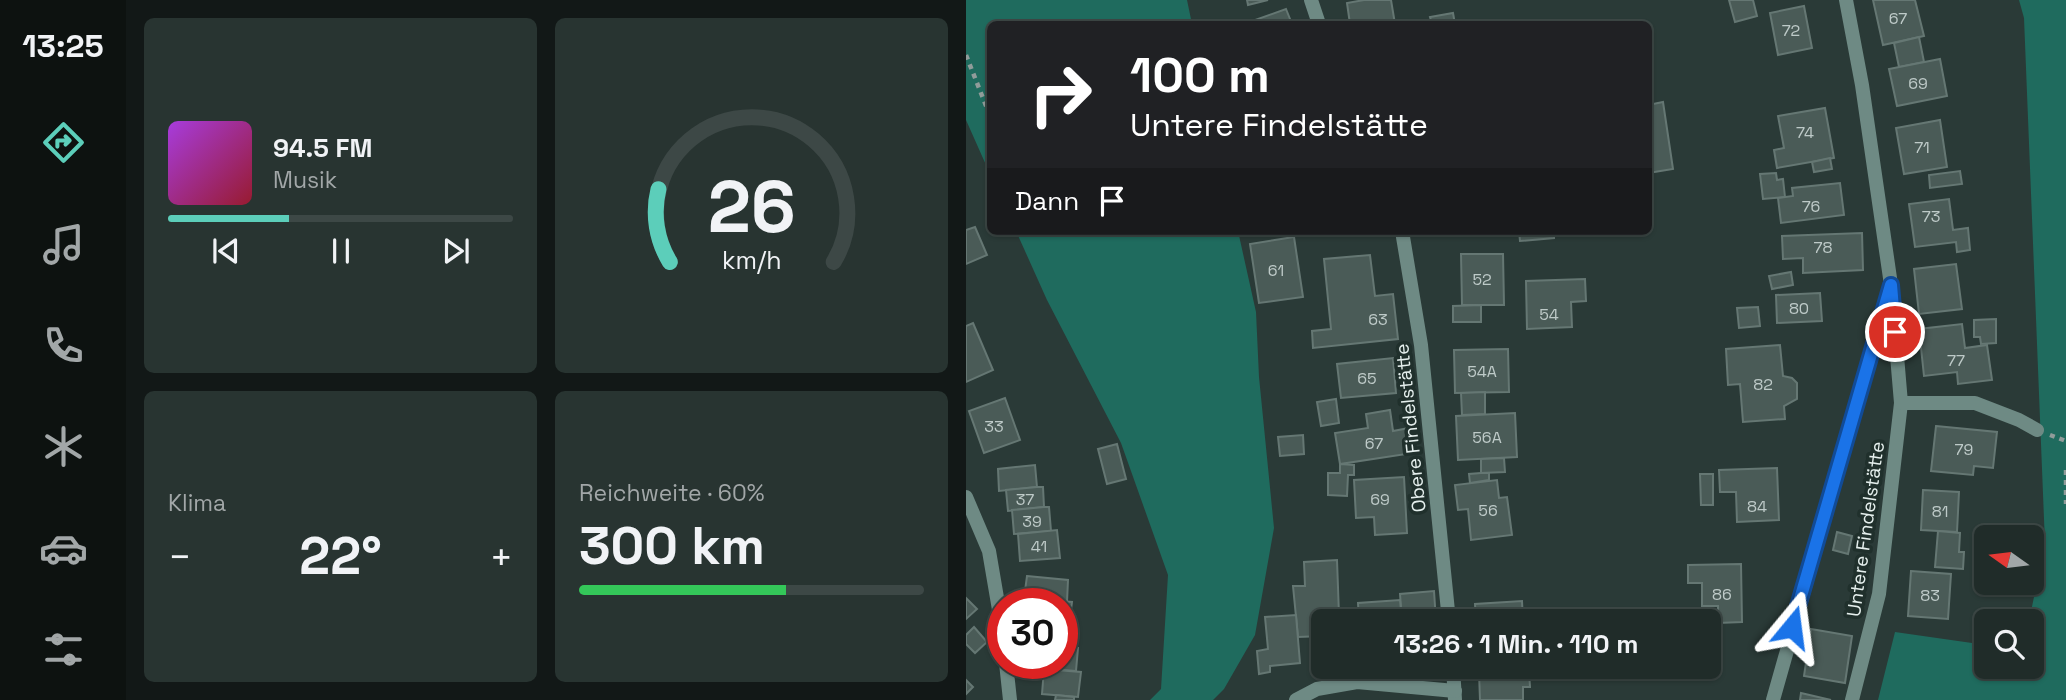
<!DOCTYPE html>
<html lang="de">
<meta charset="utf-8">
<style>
body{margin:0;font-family:"Space Grotesk",sans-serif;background:#283431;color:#f1f3f6;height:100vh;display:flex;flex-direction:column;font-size:26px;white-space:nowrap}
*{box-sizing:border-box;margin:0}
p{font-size:23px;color:#a2a7a8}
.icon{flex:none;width:38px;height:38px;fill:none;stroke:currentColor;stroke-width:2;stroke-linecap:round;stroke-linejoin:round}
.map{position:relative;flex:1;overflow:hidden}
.details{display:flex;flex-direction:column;gap:18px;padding:18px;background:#121817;width:840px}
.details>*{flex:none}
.hud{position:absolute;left:21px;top:21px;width:665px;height:214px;border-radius:10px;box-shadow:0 2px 5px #0004,0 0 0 2px #3d4846;background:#202124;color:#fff;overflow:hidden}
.needle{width:46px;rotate:284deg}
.buttons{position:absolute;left:1008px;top:525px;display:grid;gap:14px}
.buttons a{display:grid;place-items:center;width:70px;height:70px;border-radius:10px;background:#202c29;box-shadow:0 2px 5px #0004,0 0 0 2px #3d4846;font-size:35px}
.speed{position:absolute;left:21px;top:588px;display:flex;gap:14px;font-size:35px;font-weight:700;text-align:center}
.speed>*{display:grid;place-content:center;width:91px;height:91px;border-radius:50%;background:#202c29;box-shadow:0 2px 5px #0004,0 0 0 2px #3d4846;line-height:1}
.speed .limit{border:10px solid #d22;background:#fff;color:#111}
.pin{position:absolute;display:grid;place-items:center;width:60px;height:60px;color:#fff;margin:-30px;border:4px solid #fff;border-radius:50%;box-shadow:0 2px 7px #0007}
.me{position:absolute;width:77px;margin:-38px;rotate:16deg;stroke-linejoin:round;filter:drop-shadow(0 0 5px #0008)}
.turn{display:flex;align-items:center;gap:24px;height:147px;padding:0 28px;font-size:32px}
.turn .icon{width:91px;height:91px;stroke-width:2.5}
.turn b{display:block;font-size:49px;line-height:60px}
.then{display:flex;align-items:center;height:66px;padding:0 28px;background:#0003;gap:14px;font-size:26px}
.big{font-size:52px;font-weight:800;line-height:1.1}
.details .widget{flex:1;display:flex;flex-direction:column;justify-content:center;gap:10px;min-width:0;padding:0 24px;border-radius:10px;background:#283431}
.details .dial{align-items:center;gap:0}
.dial svg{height:182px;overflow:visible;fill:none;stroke:#3d4846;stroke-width:7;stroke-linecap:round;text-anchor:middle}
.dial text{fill:#f1f3f6;stroke:none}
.song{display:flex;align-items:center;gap:21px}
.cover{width:84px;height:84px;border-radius:10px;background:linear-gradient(135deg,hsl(280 70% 55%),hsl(350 70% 35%))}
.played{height:7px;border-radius:4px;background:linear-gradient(90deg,#5cceba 35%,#3d4846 35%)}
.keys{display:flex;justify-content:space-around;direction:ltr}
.heat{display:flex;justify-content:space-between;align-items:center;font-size:38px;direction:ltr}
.charge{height:10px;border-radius:5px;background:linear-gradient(90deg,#34c759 60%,#3d4846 0)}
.details .tiles{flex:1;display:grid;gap:18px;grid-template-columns:repeat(2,1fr)}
.trip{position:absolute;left:345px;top:609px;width:410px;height:70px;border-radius:10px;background:#202c29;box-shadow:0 2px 5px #0004,0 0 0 2px #3d4846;font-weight:800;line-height:70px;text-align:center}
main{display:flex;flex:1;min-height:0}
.menu{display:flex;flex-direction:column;width:126px;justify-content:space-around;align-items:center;background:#0d1210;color:#a2a7a8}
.menu .icon{width:49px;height:49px}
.menu .active{color:#5cceba}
.menu b{font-size:32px;color:#f1f3f6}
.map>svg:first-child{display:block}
.forest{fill:#1f6b5e}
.building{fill:#4a5b57;stroke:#657773;stroke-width:2}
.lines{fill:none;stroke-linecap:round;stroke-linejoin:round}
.path{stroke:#909c9a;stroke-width:4.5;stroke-dasharray:5 5;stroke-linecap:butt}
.minor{stroke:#6e8a84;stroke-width:14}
.route-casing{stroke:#114b97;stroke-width:18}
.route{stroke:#1a73e8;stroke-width:12}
.labels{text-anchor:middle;stroke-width:7;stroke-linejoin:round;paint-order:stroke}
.number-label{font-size:16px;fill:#becac8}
.street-label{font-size:19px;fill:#e5efed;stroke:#20302c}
</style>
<main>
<nav class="menu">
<b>13:25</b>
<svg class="icon active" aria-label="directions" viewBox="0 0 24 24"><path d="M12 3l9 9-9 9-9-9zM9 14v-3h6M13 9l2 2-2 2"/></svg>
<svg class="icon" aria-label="music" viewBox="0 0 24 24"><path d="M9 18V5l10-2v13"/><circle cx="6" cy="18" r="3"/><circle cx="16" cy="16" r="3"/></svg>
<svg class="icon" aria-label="phone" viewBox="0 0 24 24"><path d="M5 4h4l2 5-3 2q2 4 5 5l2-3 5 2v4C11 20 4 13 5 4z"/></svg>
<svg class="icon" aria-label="climate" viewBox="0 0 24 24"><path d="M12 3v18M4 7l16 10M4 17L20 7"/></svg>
<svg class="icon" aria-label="car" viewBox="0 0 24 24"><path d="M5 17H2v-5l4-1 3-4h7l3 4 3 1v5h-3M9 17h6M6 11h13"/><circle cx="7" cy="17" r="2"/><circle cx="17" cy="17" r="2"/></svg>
<svg class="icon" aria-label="filters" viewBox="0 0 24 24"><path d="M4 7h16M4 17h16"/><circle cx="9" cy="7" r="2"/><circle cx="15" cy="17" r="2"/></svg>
</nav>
<section class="details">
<div class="tiles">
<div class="widget">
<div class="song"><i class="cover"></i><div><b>94.5 FM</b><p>Musik</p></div></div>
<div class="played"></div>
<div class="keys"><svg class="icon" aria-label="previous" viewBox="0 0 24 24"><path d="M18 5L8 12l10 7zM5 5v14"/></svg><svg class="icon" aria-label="pause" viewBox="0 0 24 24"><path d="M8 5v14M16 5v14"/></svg><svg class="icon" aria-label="next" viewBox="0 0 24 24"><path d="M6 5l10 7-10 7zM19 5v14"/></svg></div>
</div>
<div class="widget dial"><svg viewBox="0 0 100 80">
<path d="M14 69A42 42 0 1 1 86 69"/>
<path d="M14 69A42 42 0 0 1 9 37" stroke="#5cceba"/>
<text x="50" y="56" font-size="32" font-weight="700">26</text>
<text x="50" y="72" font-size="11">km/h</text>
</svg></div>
<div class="widget"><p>Klima</p>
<div class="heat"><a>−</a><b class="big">22°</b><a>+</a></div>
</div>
<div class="widget"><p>Reichweite · 60%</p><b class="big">300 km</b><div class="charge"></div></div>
</div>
</section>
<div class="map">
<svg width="1100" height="700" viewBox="0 0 1100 700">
<rect width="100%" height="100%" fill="#2a3a37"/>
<g class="forest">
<polygon points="0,0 221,0 226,24 24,24 24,174 0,120"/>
<polygon points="1053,0 1100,0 1100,700 912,700 929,632 1020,645 1020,667 1066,667 1066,621 1063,621 1079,544 1058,18"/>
<polygon points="50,231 272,231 290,312 293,377 308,528 289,635 258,689 247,700 184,700 195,689 202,575 155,443 81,300"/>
</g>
<g class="building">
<polygon points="281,0 302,0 282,5"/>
<polygon points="398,0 425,0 429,24 384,24 381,3"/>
<polygon points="763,0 787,0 791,16 769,22"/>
<polygon points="907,0 949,0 958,36 917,45"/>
<polygon points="838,6 846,48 812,55 804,13"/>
<polygon points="320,9 326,24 278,24"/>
<polygon points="487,13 489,24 466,24 464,17"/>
<polygon points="953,37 958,62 933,67 928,43"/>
<polygon points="974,59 981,96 931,106 923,69"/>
<polygon points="697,102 707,169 682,173 682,105"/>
<polygon points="859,108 868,158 811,168 808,150 818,148 812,116"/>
<polygon points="974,120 981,167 938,174 930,128"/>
<polygon points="864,158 866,169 848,172 846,162"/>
<polygon points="994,171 996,184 964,188 963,175"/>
<polygon points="810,173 811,180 817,179 819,197 797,199 794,174"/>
<polygon points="874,183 878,215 815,223 812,198 827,196 826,188"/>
<polygon points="983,199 987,230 1002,228 1004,250 991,252 990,242 949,247 943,204"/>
<polygon points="9,227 21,255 0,264 0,230"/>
<polygon points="553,231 613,231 613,232 588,234 588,238 554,241"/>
<polygon points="896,233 897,270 837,273 837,258 817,259 816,236"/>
<polygon points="328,237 337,297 293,303 284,244"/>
<polygon points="495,254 537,254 538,305 496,305"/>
<polygon points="404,255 409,296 427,294 432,339 347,348 346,331 365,329 358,259"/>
<polygon points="990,264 996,309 953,314 948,269"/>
<polygon points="825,272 827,285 806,289 803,276"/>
<polygon points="619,279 620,301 605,302 606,327 561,329 560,281"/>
<polygon points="854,293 856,321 811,323 810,295"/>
<polygon points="515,305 515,322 487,322 487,306"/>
<polygon points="792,307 794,326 773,328 771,308"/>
<polygon points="1030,319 1030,343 1015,344 1014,337 1008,337 1008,320"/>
<polygon points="7,323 27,370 0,382 0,326"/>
<polygon points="996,324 999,348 1021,345 1026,380 992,384 991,372 958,376 953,329"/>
<polygon points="814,345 817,376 826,378 831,383 831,399 818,406 819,419 777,422 774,384 762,385 760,349"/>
<polygon points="542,349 543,392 489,393 488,350"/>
<polygon points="427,358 430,393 375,398 371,364"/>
<polygon points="519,392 519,414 496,415 495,393"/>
<polygon points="39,398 54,440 18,453 3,411"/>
<polygon points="370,399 373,423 355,426 351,402"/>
<polygon points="424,410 427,431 443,428 447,453 374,464 369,433 402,428 400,414"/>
<polygon points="549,413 551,457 492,460 490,416"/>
<polygon points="970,426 1031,432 1027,468 1008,466 1007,475 965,471"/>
<polygon points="337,435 338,454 314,456 312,437"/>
<polygon points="151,444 160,479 141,484 132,449"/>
<polygon points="538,458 539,472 515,473 515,459"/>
<polygon points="374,464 388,465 388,475 382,475 381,496 362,495 362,473 374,473"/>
<polygon points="69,465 71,487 33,491 32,469"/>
<polygon points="811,468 813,520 771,522 770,492 754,492 753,470"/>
<polygon points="515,473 523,473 523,480 504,483 503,474"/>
<polygon points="734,474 747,474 747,505 735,505"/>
<polygon points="438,477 441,533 409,535 408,517 390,518 388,480"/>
<polygon points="531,480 533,498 541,497 546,535 505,540 502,509 492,510 489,485"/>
<polygon points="71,487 77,487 78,507 42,511 40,490"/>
<polygon points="957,490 993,492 991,532 955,530"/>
<polygon points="78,507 83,507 85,531 48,534 46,510"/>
<polygon points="91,530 94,558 54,561 52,534"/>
<polygon points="972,531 994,533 993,552 998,552 997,569 969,567"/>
<polygon points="871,532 886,536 882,554 867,550"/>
<polygon points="371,560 373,615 366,615 366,621 357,621 357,636 332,637 327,586 339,586 338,562"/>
<polygon points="775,564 776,622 752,623 752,606 736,606 736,583 722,583 722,565"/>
<polygon points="945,571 985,574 982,619 942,616"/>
<polygon points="61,576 102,580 101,602 58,598"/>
<polygon points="468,591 470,621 436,621 434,594"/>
<polygon points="0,598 11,609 0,619"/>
<polygon points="66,599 106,602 103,626 96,625 96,604 66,604"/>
<polygon points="434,600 436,621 393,621 392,603"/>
<polygon points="556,601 557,621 510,621 509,604"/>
<polygon points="330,615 334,663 304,666 304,672 293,674 291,651 302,649 299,617"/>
<polygon points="96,625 109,626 107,648 96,647"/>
<polygon points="8,627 21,642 9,653 0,644 0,635"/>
<polygon points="845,629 886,636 879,683 838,676"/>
<polygon points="96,647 112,648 110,671 73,668 73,663 96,663"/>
<polygon points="78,669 115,672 112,697 76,694"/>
<polygon points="563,671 564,687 557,687 557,700 514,700 513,672"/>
<polygon points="0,680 7,687 0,694"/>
<polygon points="835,693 865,700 834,700"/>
<polygon points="90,695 108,697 108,700 89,700"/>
</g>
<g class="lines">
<g class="path">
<polyline points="0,55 24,116"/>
<polyline points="1084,435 1100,441"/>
<polyline points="1100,470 1100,504"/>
</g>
<g class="minor">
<polyline points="345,0 353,24"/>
<polyline points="880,0 896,85 925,285 935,403 913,594 886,700"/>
<polyline points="436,231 455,345 483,621"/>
<polyline points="935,403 1009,403 1053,420 1071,430"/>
<polyline points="0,497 23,551 37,633"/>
<polyline points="40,663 44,700"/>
<polyline points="487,667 489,700"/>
<polyline points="330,700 351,689 391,682 489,691"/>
<polyline points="807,700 922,294"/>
</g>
</g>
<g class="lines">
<g class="route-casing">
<polyline id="route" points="826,627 925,285 929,332"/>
</g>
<use href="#route" class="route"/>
</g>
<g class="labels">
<g class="number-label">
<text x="932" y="24">67</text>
<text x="825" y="36">72</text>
<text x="952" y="89">69</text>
<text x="839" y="138">74</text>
<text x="956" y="153">71</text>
<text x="845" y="212">76</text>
<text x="965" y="222">73</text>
<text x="857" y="253">78</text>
<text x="310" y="276">61</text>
<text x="516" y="285">52</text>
<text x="833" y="314">80</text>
<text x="583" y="320">54</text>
<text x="412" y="325">63</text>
<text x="990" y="366">77</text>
<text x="516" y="377">54A</text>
<text x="401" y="384">65</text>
<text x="797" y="390">82</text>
<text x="28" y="432">33</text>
<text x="521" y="443">56A</text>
<text x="408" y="449">67</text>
<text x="998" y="455">79</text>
<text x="59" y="505">37</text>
<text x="414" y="505">69</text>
<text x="791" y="512">84</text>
<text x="522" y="516">56</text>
<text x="974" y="517">81</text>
<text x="66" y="527">39</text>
<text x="73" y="552">41</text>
<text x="756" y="600">86</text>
<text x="964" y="601">83</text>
</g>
<g class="street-label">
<text transform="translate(444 428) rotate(-96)" y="7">Obere Findelstätte</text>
<text transform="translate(899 529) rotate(-82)" y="7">Untere Findelstätte</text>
</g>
</g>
</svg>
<div class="buttons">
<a><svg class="needle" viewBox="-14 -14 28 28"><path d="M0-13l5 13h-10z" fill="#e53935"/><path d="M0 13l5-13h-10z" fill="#a2a7a8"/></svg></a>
<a><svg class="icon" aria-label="search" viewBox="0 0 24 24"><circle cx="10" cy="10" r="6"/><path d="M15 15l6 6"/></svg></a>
</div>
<div class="speed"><div class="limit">30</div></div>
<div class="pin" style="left:929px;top:332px;background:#d93025"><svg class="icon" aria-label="arrive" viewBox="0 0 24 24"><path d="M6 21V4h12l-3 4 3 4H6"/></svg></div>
<svg class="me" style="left:826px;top:627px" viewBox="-20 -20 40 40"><path d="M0-17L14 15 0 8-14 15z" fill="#1a73e8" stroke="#fff" stroke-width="4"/></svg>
<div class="trip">13:26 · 1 Min. · 110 m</div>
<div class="hud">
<div class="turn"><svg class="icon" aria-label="right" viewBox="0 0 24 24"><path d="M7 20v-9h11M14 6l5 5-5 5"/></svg><div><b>100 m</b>Untere Findelstätte</div></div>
<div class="then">Dann<svg class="icon" aria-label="arrive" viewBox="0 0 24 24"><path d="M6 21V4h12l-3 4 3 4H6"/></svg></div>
</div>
</div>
</main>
